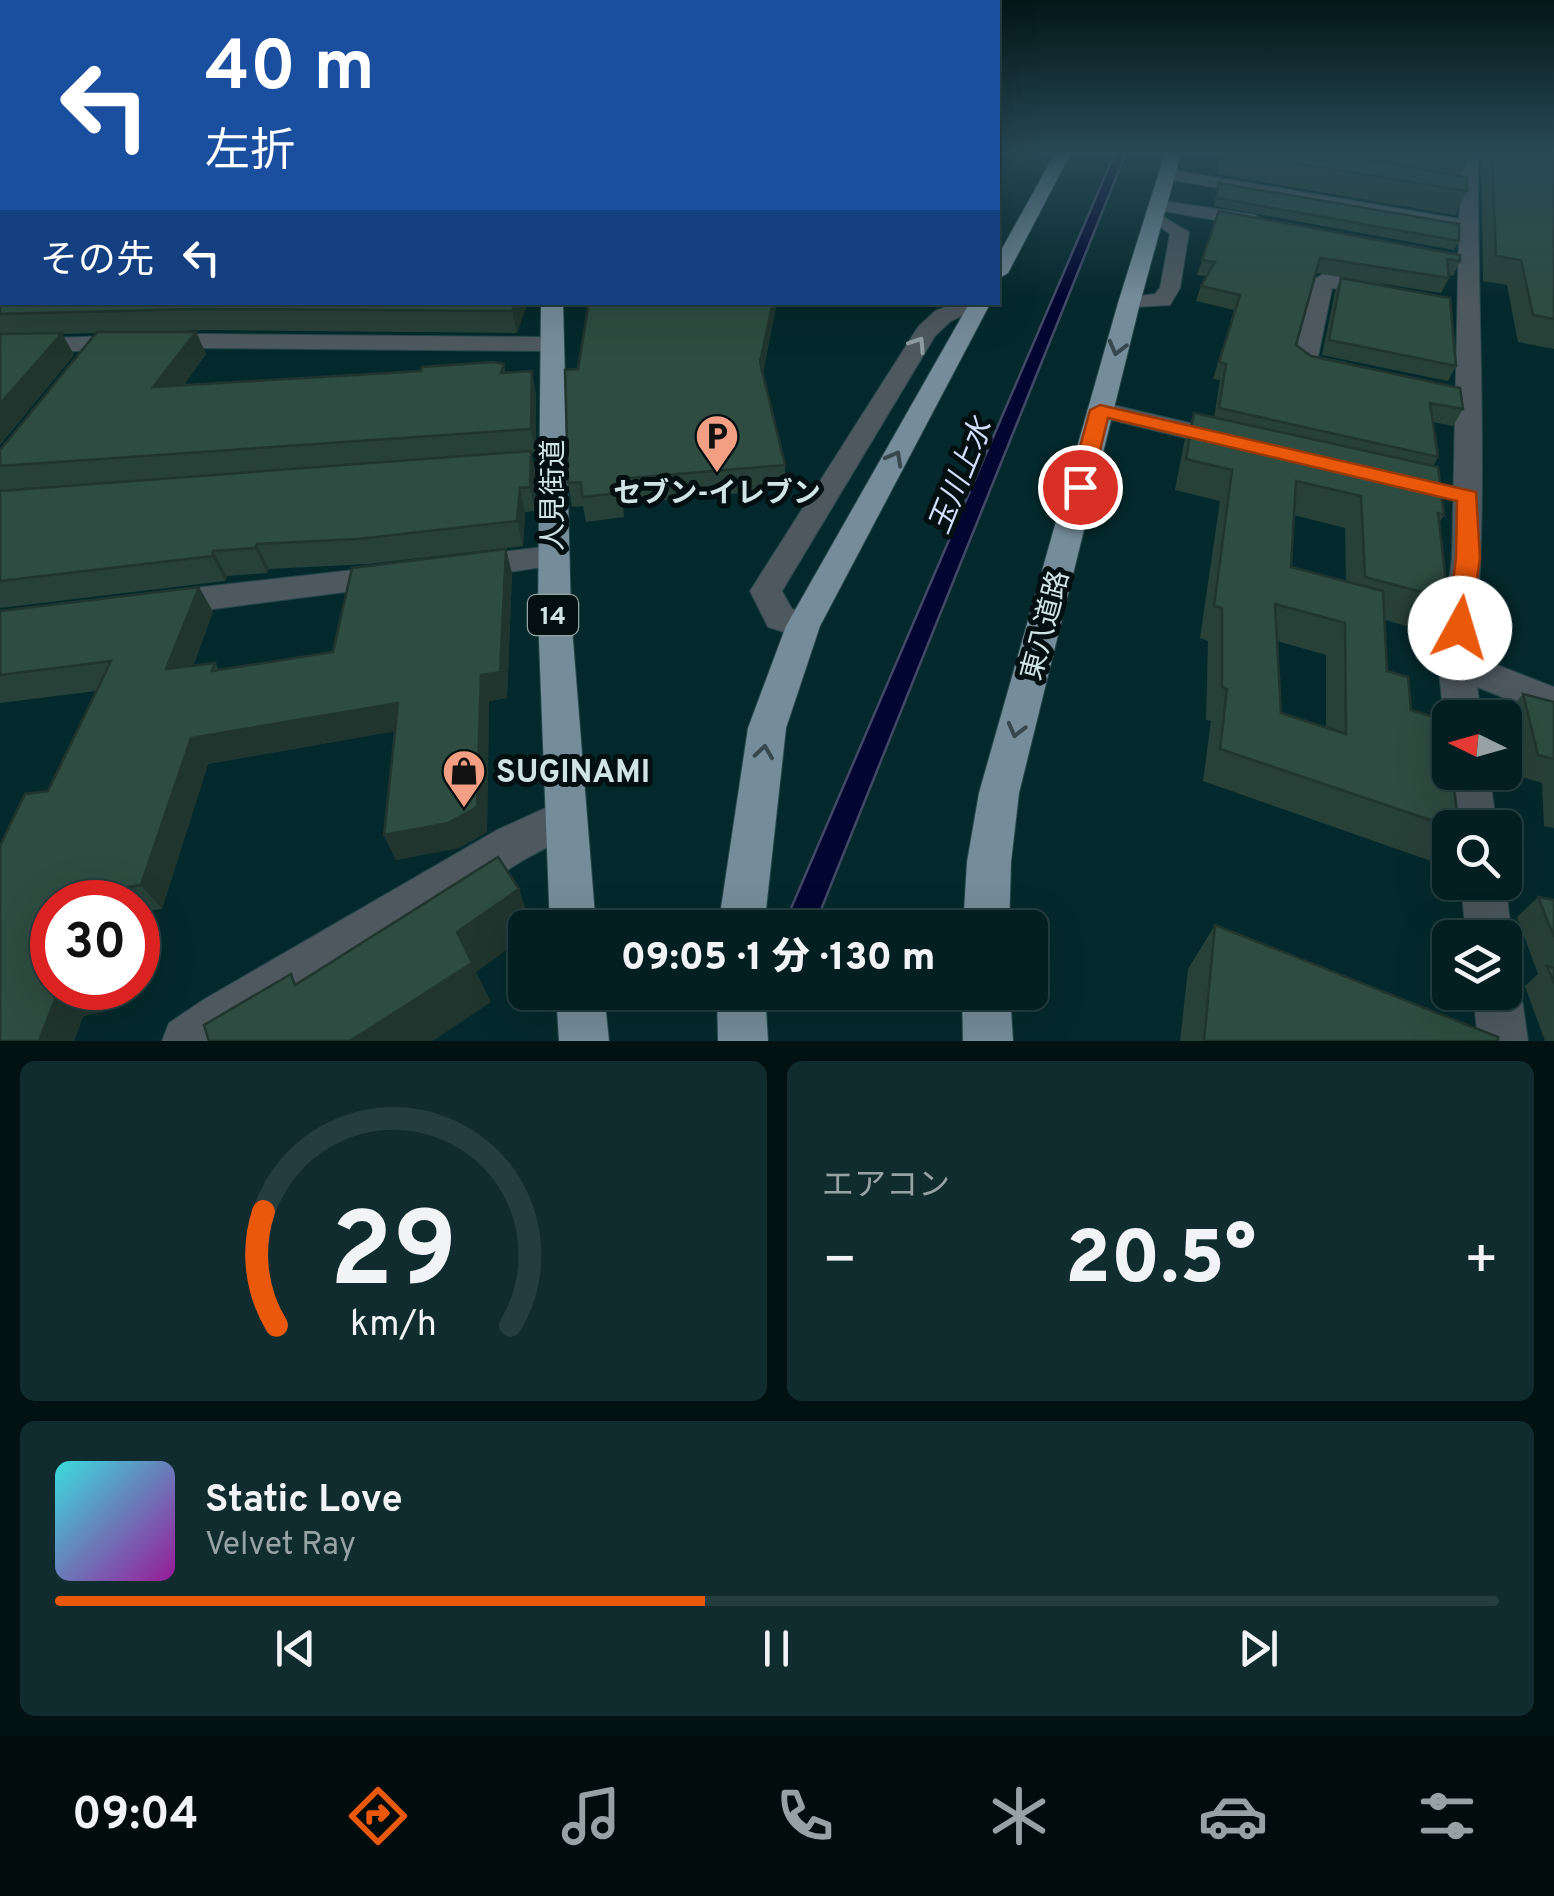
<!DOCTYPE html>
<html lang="ja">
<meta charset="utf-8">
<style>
body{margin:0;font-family:Overpass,"Noto Sans JP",sans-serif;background:#112c2e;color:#f1f3f6;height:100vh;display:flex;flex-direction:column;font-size:38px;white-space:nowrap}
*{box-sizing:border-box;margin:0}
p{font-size:32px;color:#97a2a5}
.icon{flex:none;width:55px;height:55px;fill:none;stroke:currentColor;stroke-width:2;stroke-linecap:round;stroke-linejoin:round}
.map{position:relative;height:1041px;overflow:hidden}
.details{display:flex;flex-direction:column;gap:20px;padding:20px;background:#021112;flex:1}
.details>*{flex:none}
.top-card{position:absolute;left:0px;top:0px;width:1000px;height:305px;box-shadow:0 10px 40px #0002,0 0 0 2px #243d3f;background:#1a4fa0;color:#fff;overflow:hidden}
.needle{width:65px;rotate:275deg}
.buttons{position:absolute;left:1432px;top:700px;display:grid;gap:20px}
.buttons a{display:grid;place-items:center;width:90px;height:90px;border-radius:15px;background:#031f21;box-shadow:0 10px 40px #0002,0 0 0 2px #243d3f;font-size:50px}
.speed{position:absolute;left:30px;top:880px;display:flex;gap:20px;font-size:50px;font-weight:700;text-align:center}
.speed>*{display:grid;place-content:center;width:130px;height:130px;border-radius:50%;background:#031f21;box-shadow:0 10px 40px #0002,0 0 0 2px #243d3f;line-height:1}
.speed .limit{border:15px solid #d22;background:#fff;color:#111}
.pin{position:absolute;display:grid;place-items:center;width:85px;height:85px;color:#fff;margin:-42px;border:5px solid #fff;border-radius:50%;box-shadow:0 2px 10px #0007}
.me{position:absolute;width:110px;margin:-55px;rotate:6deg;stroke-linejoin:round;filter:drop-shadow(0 0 8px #0008)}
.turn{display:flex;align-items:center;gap:35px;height:210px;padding:0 40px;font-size:45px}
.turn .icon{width:130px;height:130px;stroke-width:2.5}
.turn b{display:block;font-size:70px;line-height:85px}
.then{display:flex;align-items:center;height:95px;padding:0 40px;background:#0003;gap:20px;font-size:38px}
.big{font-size:75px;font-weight:800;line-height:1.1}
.details .tile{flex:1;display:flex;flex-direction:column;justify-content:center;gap:15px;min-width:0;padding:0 35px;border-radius:15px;background:#112c2e}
.details .dial{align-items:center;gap:0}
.dial svg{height:260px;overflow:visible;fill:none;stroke:#243d3f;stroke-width:7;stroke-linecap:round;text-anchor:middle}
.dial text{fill:#f1f3f6;stroke:none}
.song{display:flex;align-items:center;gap:30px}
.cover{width:120px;height:120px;border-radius:15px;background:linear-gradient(135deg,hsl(180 70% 55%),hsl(300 70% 35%))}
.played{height:10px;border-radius:5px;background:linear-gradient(90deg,#ea580c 45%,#243d3f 45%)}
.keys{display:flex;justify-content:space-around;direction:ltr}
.heat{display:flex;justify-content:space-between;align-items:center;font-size:55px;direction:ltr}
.details .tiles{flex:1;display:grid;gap:20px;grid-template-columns:1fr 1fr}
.tile:last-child{grid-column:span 2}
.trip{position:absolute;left:508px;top:910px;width:540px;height:100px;border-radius:15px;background:#031f21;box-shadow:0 10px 40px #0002,0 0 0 2px #243d3f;font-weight:800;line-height:100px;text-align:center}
.tabs{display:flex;height:160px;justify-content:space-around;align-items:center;background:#010c0d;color:#97a2a5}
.tabs .icon{width:70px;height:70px}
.tabs .selected{color:#ea580c}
.tabs b{font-size:45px;color:#f1f3f6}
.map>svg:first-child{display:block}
.water{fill:#030630;stroke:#414966;stroke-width:2.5}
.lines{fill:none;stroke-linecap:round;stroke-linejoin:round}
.minor-casing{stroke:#25474a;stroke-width:2}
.major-casing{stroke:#25474a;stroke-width:2}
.minor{fill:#4d585f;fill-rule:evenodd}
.major{fill:#758c9a;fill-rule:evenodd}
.wall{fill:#284138;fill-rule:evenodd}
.shaded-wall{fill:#20352e}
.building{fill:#2e4c41;stroke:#20352e;stroke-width:2.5;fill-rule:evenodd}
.oneway{stroke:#8f9ea2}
.oneway2{stroke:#36474e}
.route{fill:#ea580c;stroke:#983908;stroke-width:2.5}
.labels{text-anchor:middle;stroke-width:10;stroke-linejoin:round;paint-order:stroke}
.shield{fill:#030f10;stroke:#93a4a5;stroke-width:2.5}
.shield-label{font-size:25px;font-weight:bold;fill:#d1e4e5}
.poi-label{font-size:28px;font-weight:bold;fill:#d1e4e5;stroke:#030f10}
.street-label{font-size:28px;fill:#d1e4e5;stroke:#030f10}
.water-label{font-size:30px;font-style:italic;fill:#d2defd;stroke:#030f10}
.near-poi-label{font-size:32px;font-weight:bold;fill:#d1e4e5;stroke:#030f10;text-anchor:start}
</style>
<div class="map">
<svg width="1554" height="1041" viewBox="0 0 1554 1041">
<rect width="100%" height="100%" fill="#04292c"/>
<polygon class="water" points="1115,153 1126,153 814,927 783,927"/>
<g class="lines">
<g class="minor-casing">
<g id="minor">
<path d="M1462,153H1478C1477,320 1490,488 1474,656L1554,687V718L1477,687L1482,718H1450V729L1444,718L1438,663L1452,558L1459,230L1167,179L1159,174L1167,169L1459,219Z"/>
<polygon points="1158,200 1255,215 1264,221 1255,227 1152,209 1149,205"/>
<polygon points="1154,211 1189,232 1180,288 1170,305 1121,308 1118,303 1121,298 1155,294 1160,288 1170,234 1145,216"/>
<polygon points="1323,274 1379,284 1390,290 1379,296 1332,288 1318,357 1346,363 1349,368 1337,375 1297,367 1293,362 1313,280"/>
<polygon points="959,302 991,302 951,321 935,336 782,591 792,609 815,617 820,626 815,635 803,638 768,627 750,591 918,327 935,311"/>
<polygon points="206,334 551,337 563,344 551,351 206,348 0,353 0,339"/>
<polygon points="1100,402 1237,434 1240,440 1227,448 1091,415 1087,410"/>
<polygon points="552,546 563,550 568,557 563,564 470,578 459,575 454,567 459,559 470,556"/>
<polygon points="389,566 400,569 405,577 400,585 167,615 155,611 150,603 155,595 167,591"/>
<polygon points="1450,770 1489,772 1497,828 1455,828"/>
<polygon points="563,800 578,805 584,818 578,831 527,858 229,1041 162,1041 169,1023 203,1000 497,830"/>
<polygon points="1461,882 1505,882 1512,938 1505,954 1505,938 1466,938"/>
<polygon points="1505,971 1514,975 1521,992 1528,1041 1478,1041 1473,992 1505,992"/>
</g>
</g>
<g class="major-casing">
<g id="major">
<polygon points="1055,153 1071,153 1008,273 998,279 998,256"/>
<polygon points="1165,153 1181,153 1140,303 1019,793 1011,862 1009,928 963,928 967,862 979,793 1118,303"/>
<polygon points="541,302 563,302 571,615 596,928 550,928 538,615"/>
<polygon points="970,302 991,302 820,626 786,728 764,928 718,928 748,728 786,626"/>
<polygon points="556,992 604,992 609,1041 559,1041"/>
<polygon points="717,992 765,992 768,1041 718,1041"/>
<polygon points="962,992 1010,992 1013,1041 963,1041"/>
</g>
</g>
<use href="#minor" class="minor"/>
<use href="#major" class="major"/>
</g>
<g class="wall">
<polygon points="0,153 528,302 517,333 206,330 151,332 196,332 206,354 183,386 421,371 504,364 505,373 536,394 536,452 531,453 536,475 535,511 525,512 523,546 368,564 269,569 267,573 227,576 225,581 0,608 0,450 96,333 62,334 74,355 0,445"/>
<polygon points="1221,153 1468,153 1468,159 1460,176 1467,191 1455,215 1217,174"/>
<polygon points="1481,153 1554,153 1554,349 1518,342 1507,285 1483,281"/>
<polygon points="1218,183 1459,241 1454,250 1214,206"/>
<path d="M1219,211L1460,261L1453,276L1449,275V278L1441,293L1316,273L1296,345L1311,356L1463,409L1453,426L1433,422L1438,457L1433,466L1444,515L1439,523L1448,599L1427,632L1385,620L1387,671L1411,710L1459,828H1450V839L1431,861L1203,781L1211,721L1206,720L1208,641L1200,638L1220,501L1175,490L1184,443L1194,413L1214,418L1220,380L1213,379L1234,310L1196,301L1201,286L1207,276L1197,275ZM1294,515L1345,528L1346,581L1291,567ZM1277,641L1326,655V727L1281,713Z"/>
<polygon points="1341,278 1456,366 1448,381 1322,355 1335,292"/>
<polygon points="777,302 763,373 785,465 785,489 623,504 624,517 586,522 583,506 572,507 568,483 578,369"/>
<polygon points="506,549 512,574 507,698 489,701 487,832 459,848 396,860 384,835 395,731 208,764 162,909 149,911 138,946 138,902 52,902 52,988 111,988 103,1012 83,1016 74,1041 0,1041 0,846 25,794 48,791 96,691 0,703 0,611 199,587 213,612 193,666 215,663 219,670 333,652 352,568"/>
<polygon points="1523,694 1554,702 1554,828 1544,826 1542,783 1519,776 1506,715"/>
<polygon points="1538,897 1554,900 1554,1041 1545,1041 1525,986 1538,974 1517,917"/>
<polygon points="1215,925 1498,1041 1180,1041 1188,969"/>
</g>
<g class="shaded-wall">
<polygon points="516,302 528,302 517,333 512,311"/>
<polygon points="773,302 777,302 760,385 760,362"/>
<polygon points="196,332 206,354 164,410 153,387"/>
<polygon points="62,333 74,355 0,445 0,404"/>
<polygon points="532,371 536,394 536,452 531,429"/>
<polygon points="531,451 536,475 535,511 530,487"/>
<polygon points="520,488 525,512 523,546 517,521"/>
<polygon points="257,544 269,569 267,573 255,548"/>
<polygon points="506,549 512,574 507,698 489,701 487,832 459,848 396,860 384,835 481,675"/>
<polygon points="213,551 227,576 225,581 212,556"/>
<polygon points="199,587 213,612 182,695 166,669"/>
<polygon points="398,703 408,729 208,764 162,909 141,885 191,738"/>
<polygon points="128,887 149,911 138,946 138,902 122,902"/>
<polygon points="519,889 532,928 525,928 525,937 476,972 491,1002 433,1041 350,1041 457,932"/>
<polygon points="79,988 111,988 103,1012 83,1016 74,1041 39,1041 57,994"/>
</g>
<g class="building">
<polygon points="0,153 2,153 2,302 516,302 512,311 196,309 0,314"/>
<polygon points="1231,153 1332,153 1467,177 1467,191"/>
<polygon points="1431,153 1468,153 1468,159"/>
<polygon points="1492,153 1554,153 1554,319 1533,315 1521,260 1496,256"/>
<polygon points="1218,183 1459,224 1459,241 1217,198"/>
<polygon points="1219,211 1460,255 1460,261 1447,259 1449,278 1320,258 1296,345 1311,356 1460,388 1463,409 1430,403 1438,457 1219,408 1226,364 1219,362 1240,295 1201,286 1215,262 1202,260"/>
<polygon points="1341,278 1450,298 1456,366 1329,340"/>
<polygon points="589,302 773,302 760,362 785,465 619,479 620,493 582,497 581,482 568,483 565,370 578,369"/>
<polygon points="97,332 196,332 153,387 421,371 422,367 493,362 504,364 501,373 532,371 531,429 0,466 0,450"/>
<polygon points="62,333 0,404 0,334"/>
<path d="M1194,413L1438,467L1444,515L1438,513L1448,599L1365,577L1361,496L1296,481L1291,567L1383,591L1387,671L1408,677L1411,710L1447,721L1450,750V772H1452L1459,828H1454L1220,749L1227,689L1222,687V608L1214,606L1232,470L1186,459ZM1275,604L1345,623L1346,734L1281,713Z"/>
<polygon points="531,451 530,487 520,488 517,521 358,539 257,544 255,548 213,551 212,556 0,581 0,491"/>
<polygon points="506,549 500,672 481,675 477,807 448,823 384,835 398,703 191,738 141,885 128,887 122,902 52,902 52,988 79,988 78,990 57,994 39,1041 0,1041 0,846 25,794 48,791 111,661 0,675 0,611 199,587 166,669 215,663 212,671 333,652 352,568"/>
<polygon points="1523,694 1554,702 1554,759 1538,755"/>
<polygon points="498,857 519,889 457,932 472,963 350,1041 209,1041 204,1025 291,974 295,985"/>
<polygon points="1538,897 1554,900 1554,937"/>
<polygon points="1215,925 1498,1037 1498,1041 1204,1041"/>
<polygon points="1547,966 1554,968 1554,983"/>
</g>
<defs><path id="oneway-chevron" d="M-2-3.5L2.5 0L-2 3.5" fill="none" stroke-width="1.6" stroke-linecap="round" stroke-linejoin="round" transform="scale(2.5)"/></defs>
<use class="oneway" href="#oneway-chevron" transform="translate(918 344) rotate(-57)"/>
<g class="oneway2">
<use href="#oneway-chevron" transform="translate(1117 348) rotate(105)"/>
<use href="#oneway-chevron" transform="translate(895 458) rotate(-61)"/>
<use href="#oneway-chevron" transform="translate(1016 730) rotate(105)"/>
<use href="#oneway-chevron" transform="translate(764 752) rotate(-82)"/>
</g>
<linearGradient id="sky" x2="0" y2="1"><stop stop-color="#021718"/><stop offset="0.51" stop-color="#294956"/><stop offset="1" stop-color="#294956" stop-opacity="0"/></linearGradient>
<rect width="1554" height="299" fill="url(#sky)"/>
<polygon class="route" points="1100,405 1476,492 1480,558 1469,634 1451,634 1447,628 1456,558 1457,501 1108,418 1091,487 1080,494 1072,492 1069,487 1090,410"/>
<defs>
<g id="parking-pin" transform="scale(2.25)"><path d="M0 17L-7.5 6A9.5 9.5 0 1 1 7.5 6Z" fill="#f39f83" stroke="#030f10"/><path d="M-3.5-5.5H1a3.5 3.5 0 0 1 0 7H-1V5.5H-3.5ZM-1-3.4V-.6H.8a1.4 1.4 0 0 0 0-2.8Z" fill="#111"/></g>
<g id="shop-pin" transform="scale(2.25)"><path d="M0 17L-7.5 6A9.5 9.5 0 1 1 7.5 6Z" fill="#f39f83" stroke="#030f10"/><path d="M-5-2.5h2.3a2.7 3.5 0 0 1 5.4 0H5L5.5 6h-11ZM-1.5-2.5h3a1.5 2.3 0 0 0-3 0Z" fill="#111"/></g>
</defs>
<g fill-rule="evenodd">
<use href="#parking-pin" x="717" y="436"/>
<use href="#shop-pin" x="464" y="771"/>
</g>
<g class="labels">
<rect class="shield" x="528" y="595" width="50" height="40" rx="8"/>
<g class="shield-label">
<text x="553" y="624">14</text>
</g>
<g class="poi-label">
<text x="717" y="502">セブン-イレブン</text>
</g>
<g class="street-label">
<text transform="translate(552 495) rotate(-90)" y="10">人見街道</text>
<text transform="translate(1044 625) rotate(-75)" y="10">東八道路</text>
</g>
<g class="water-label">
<text transform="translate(960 476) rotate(-68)" y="10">玉川上水</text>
</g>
<g class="near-poi-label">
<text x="496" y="782">SUGINAMI</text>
</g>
</g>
</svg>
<div class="buttons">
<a><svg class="needle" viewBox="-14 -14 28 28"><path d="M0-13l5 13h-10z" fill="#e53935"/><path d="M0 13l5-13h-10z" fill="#97a2a5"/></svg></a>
<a><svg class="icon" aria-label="search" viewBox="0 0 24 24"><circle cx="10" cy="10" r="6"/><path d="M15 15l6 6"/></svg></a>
<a><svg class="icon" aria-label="layers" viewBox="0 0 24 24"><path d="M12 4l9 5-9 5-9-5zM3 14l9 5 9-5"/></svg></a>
</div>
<div class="speed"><div class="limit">30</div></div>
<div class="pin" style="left:1080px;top:487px;background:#d93025"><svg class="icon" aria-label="arrive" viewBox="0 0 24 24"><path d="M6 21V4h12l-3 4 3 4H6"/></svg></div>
<svg class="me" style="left:1460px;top:628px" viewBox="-20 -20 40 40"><circle r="19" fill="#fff"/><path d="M0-13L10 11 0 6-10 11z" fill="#ea580c"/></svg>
<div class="trip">09:05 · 1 分 · 130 m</div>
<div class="top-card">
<div class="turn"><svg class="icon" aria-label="left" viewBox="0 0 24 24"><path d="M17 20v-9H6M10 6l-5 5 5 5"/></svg><div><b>40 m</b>左折</div></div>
<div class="then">その先<svg class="icon" aria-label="left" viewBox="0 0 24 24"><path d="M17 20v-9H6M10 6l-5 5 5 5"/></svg></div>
</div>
</div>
<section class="details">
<div class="tiles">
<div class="tile dial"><svg viewBox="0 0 100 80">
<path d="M14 69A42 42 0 1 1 86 69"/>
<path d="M14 69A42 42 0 0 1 10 34" stroke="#ea580c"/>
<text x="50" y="56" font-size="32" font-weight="700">29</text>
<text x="50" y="72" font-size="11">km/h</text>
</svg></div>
<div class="tile"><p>エアコン</p>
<div class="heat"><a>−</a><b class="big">20.5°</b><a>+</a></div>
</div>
<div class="tile">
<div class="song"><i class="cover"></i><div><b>Static Love</b><p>Velvet Ray</p></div></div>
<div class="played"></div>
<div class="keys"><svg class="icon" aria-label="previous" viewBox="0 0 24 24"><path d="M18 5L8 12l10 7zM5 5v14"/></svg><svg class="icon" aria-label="pause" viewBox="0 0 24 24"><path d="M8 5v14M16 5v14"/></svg><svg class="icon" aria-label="next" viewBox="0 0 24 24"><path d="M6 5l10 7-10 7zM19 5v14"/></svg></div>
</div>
</div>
</section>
<nav class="tabs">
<b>09:04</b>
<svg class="icon selected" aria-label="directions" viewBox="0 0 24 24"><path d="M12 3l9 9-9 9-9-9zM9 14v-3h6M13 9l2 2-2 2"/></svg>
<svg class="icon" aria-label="music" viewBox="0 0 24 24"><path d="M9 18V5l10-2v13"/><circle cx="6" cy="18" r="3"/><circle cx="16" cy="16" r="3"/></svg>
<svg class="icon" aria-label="phone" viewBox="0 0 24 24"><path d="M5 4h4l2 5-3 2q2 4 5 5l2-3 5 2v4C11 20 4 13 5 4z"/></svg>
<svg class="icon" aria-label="climate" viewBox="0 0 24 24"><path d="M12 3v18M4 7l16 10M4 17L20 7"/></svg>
<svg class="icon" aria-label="car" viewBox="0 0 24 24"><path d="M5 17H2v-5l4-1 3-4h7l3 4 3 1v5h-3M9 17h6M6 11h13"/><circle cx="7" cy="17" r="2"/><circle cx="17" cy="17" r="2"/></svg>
<svg class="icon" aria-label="filters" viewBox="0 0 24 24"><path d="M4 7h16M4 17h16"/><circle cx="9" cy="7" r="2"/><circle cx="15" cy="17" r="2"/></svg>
</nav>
